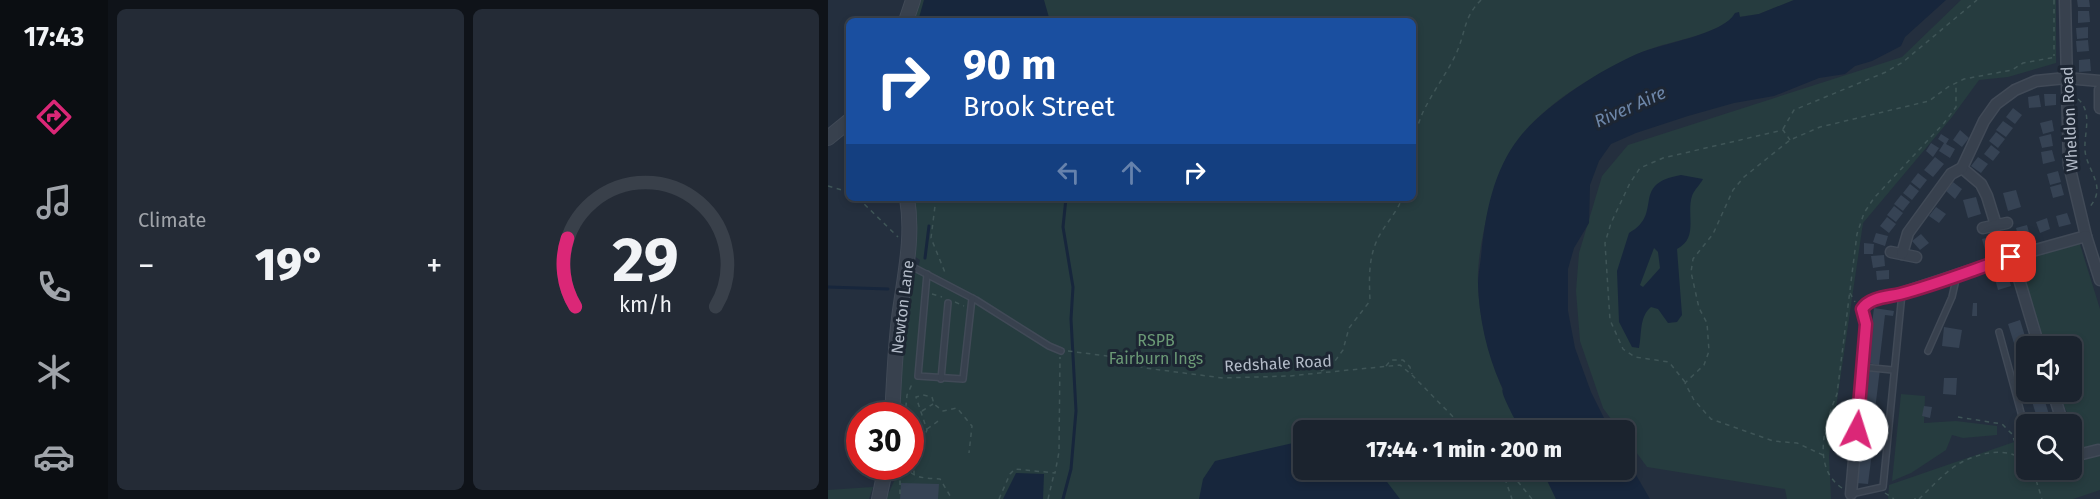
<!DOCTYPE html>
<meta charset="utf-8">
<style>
body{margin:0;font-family:"Fira Sans",sans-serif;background:#242b36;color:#f1f3f6;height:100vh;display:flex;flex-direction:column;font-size:22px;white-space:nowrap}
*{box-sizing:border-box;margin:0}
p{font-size:20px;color:#a0a4aa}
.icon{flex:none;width:33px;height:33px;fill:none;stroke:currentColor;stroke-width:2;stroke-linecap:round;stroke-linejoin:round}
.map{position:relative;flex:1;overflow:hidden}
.drawer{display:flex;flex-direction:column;gap:9px;padding:9px;background:#0f1319;width:720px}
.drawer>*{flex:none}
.banner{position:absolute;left:18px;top:18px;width:570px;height:183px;border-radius:9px;box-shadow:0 3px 9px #0003,0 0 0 2px #39404a;background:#1a4fa0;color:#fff;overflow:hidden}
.tools{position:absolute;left:1188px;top:336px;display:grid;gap:12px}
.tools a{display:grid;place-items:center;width:66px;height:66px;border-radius:9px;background:#1b232e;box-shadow:0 3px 9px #0003,0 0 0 2px #39404a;font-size:30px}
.speed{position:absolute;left:18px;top:402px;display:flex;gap:12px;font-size:30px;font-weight:700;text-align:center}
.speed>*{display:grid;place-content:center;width:78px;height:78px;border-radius:50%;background:#1b232e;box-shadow:0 3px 9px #0003,0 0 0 2px #39404a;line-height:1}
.speed .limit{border:9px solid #d22;background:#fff;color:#111}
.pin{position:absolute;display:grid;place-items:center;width:51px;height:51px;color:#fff;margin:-26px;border-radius:12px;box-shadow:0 3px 9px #0006}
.me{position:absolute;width:66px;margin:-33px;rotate:5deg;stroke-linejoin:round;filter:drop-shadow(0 0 4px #0008)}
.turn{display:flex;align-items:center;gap:21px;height:126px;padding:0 18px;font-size:27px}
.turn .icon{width:78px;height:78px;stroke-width:2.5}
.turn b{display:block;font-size:42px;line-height:51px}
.lanes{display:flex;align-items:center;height:57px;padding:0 18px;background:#0003;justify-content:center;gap:30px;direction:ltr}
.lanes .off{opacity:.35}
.big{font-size:45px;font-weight:800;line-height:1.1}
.drawer .widget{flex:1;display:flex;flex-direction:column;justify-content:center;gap:9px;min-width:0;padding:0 21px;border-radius:9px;background:#242b36}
.drawer .dial{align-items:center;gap:0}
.dial svg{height:156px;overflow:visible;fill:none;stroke:#39404a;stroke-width:7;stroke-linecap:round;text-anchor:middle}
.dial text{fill:#f1f3f6;stroke:none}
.heat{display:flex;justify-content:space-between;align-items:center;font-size:33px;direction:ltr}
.drawer .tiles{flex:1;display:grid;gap:9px;grid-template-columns:repeat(2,1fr)}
.trip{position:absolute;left:465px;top:420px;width:342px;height:60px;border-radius:9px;background:#1b232e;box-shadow:0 3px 9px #0003,0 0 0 2px #39404a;font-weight:800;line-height:60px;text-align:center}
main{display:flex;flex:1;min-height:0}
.menu{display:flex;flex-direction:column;width:108px;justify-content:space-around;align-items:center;background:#0b0e12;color:#a0a4aa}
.menu .icon{width:42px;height:42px}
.menu .current{color:#db2777}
.menu b{font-size:27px;color:#f1f3f6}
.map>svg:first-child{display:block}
.green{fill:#263c3f}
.water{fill:#17263c;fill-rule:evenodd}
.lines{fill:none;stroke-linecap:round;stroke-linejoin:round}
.stream{stroke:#17263c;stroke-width:3}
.building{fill:#364354}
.service-casing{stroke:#414a57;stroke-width:8}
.minor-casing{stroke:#414a57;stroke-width:13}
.tertiary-casing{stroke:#414a57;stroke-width:16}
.path{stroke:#3f5557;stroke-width:1.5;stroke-dasharray:4.5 4.5;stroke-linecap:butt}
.service{stroke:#38414e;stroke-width:5}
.minor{stroke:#38414e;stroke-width:10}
.tertiary{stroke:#38414e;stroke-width:14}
.route-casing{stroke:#8e194d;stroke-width:15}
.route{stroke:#db2777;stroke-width:10}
.labels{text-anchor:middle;stroke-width:6;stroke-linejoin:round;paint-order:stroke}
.street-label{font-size:16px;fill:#b4bcc9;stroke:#1d2633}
.park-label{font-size:16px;fill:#6b9a76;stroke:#1d2633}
.water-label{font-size:18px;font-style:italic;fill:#6d86a8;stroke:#1d2633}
</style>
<main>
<nav class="menu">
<b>17:43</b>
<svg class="icon current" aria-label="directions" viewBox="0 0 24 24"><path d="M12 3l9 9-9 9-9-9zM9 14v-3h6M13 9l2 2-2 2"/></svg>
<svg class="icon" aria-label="music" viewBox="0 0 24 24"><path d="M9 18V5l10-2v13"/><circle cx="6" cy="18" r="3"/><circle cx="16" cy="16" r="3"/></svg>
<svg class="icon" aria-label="phone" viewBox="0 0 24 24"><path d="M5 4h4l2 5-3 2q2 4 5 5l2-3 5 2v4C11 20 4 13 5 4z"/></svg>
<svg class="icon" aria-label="climate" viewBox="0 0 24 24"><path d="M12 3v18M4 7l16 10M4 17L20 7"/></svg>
<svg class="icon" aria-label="car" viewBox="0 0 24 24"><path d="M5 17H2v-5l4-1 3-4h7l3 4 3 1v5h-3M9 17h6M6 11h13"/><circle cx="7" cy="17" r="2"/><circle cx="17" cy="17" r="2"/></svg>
</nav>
<section class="drawer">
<div class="tiles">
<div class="widget"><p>Climate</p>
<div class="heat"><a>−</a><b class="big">19°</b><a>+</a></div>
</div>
<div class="widget dial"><svg viewBox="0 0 100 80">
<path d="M14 69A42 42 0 1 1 86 69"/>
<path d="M14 69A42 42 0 0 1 10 34" stroke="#db2777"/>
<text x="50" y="56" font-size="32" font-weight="700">29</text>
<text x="50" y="72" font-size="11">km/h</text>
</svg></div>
</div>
</section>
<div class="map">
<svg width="1272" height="499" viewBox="0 0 1272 499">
<rect width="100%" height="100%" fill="#242f3e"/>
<g class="green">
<path d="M89,0H966L931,14L911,17V13C883,39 841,39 807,55C766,75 721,101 692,137C674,159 667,184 660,211C655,234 649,260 650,283C651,328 666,370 683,410C687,417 688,424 693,430H476V470H710L717,476L728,499H58L67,479L68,467L82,466V416L70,415L82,272L89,273L92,260L86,256L87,231L84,198H585V21H82Z"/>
<polygon points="1133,0 1228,0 1228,63 1180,77 1151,80 1124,117 1035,223 1001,456 1003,499 959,499 957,489 819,467 797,437 796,430 791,430 775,408 752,341 748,291 751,253 774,176 800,145 1074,57"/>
<polygon points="1250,238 1272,309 1272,490 1245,499 1060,499 1061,485 1186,442 1198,454 1198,470 1244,470 1244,463 1254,461 1244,424 1230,392 1244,392 1244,346 1215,346 1183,257"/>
<polygon points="1073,394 1097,396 1096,423 1128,421 1169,426 1169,435 1135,438 1124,435 1118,450 1083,473 1064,481"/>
<polygon points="45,487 41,499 0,499 0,490"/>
</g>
<g class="water">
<polygon points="96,0 216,0 222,21 90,21"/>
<path d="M966,0H1118L1077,37L1073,46L1044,61L1027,66L1017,74L991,78L946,96L906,103L860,116L808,133L783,144L771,161L762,185L761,223L746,248L740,269V311L747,348L763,392L782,430H693C689,424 677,401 675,394C673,386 677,393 673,385C659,354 651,318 650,284C650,275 652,266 653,257C657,215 665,171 691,138C716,106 772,70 809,54C834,43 895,35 907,13L911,12L912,17L931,14Z"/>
<path d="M853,175L875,179C872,185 866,190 864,196C858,214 871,238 849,249L854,315L849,322L840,323L830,309L823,307C811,317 814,334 811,348L804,347L791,322L789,271L801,233C837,213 801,184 853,175ZM826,248L830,252L832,268L815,287L812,285Z"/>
<polygon points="465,443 475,443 476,470 550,470 572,499 371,499 375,479 387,461"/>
<polygon points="797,456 822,499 728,499 717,476 710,470 796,470"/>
<polygon points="188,473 216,474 215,499 175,499"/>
</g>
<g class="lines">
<g class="stream">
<polyline points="97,258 101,226"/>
<polyline points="0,287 60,289"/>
<polyline points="235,499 243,469 248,411 243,319 245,287 235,227 238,198"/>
</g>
</g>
<g class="building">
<polygon points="1249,0 1261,0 1262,7 1250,7"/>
<polygon points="1250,11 1261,11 1262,22 1250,23"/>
<polygon points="1260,27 1260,38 1249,39 1248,28"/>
<polygon points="1260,40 1261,51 1249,52 1248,41"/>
<polygon points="1262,59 1263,71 1251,72 1251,60"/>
<polygon points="1216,94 1228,94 1228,105 1217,106"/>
<polygon points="1211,95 1213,107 1201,108 1200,97"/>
<polygon points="1185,108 1194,115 1187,124 1178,117"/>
<polygon points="1224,120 1226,131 1215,134 1212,123"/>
<polygon points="1175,121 1185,128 1178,137 1168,130"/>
<polygon points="1132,130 1141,138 1134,147 1125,140"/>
<polygon points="1168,132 1177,139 1170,148 1161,141"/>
<polygon points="1113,134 1121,139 1118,144 1127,149 1122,158 1111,151 1116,143 1110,139"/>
<polygon points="1223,134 1225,146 1214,148 1211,137"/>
<polygon points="1103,143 1111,148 1105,157 1098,151"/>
<polygon points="1163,145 1172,152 1165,161 1156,154"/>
<polygon points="1224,150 1227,161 1215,164 1213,152"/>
<polygon points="1107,157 1116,164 1105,177 1096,170"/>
<polygon points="1150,157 1160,164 1153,173 1143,166"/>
<polygon points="1230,171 1233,182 1222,185 1219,174"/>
<polygon points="1090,173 1099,180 1092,189 1083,182"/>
<polygon points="1125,182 1134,189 1127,199 1118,191"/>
<polygon points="1082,184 1091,191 1084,200 1075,193"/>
<polygon points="1233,184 1236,195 1225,198 1222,187"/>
<polygon points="1188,190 1193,207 1180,211 1175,193"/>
<polygon points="1073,195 1082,202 1075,211 1066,204"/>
<polygon points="1148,197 1153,214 1140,218 1135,200"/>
<polygon points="1066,206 1075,213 1068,222 1059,215"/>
<polygon points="1108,207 1118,214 1111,223 1101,216"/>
<polygon points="1239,213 1243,224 1231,227 1228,216"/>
<polygon points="1059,217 1068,224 1061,233 1052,226"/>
<polygon points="1219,218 1222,229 1212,233 1208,222"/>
<polygon points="1199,225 1202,236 1191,240 1188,228"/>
<polygon points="1048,233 1060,236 1057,246 1045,242"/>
<polygon points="1093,234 1101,243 1092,250 1084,241"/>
<polygon points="1166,236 1171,253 1159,257 1154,239"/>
<polygon points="1036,243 1046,244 1045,254 1036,254"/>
<polygon points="1056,255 1057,266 1045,268 1043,256"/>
<polygon points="1178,269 1183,286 1170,290 1165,272"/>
<polygon points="1061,270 1061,279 1049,280 1048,271"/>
<polygon points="1145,303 1149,303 1149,316 1144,316"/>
<polygon points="1046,308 1066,311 1065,316 1057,315 1051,365 1039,363"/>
<polygon points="1192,320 1200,346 1198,346 1198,374 1196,375 1180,324"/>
<polygon points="1116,327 1134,330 1131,348 1114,346"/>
<polygon points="1040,368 1052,369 1045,426 1033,424"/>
<polygon points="1116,378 1129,378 1128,395 1115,394"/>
<polygon points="1201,392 1214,392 1224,424 1211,424"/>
<polygon points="1096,406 1104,407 1102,418 1094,416"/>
<polygon points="1035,428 1047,429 1040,484 1028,483"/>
<polygon points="73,483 111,484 110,499 72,499"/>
</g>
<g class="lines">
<g class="service-casing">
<g id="service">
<polyline points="79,264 148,300 221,346 233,351"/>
<polyline points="99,274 90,376 135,379 144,298"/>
<polyline points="1171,332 1198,431"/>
<polyline points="1100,351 1124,297 1129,275"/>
<polyline points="1034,367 1065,370"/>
<polyline points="113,379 120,303"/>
<polyline points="1185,382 1198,378"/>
<polyline points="1023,494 1055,487 1074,293"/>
</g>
</g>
<g class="minor-casing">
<g id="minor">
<polyline points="1237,0 1241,165 1258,236"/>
<polyline points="1272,90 1272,108"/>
<polyline points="1134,168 1153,184 1159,196 1168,225"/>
<polyline points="1155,228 1179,223"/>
<polyline points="1179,239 1211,346"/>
<polyline points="1063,252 1088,257"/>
<polyline points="1074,254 1080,233 1123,174 1134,168 1156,121 1168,104 1187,90 1208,81 1238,78 1272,81"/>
<polyline points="1225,392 1235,424"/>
<polyline points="1244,454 1250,455 1270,450"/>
<polyline points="1023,494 1038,324 1034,309 1044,300 1074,293 1183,257 1258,236 1272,280"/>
</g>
</g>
<g class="tertiary-casing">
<g id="tertiary">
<polyline points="78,21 85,0"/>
<polyline points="0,138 21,121"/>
<path d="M64,416C66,383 67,350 71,318C76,278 86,238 79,198"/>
<polyline points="51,499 58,466"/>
</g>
</g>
<g class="path">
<polyline points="1226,0 1226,56"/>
<path d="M1250,99C1265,112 1256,133 1257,149C1257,163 1269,176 1269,190C1269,197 1265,203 1261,208"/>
<polyline points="955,129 966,110 1058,72 1075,62 1149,0"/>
<path d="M585,150C587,136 590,122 596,110C606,90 619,73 628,54C638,32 635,18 653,0"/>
<polyline points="0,186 21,192"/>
<polyline points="30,198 70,237"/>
<polyline points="108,198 103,238 118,275"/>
<polyline points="1022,293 1027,302"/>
<polyline points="104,294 114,297"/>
<polyline points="127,302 136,306"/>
<polyline points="240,351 279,356 317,368 395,378 461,376 572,365 584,375 638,430"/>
<polyline points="558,366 563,360 575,360 582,367 584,374"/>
<path d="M493,371L504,365L515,350L521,328L542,301C541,276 540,253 554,231C561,220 570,210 574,198"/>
<polyline points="857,382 841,362 807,357 795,349 782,320 777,243 783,223 802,183 812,168 835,158 955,130 962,140"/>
<polyline points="94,411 105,404"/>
<polyline points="77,416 79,395 85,382"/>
<polyline points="1130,417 1174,424 1184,434 1192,456"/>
<polyline points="99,429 113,419"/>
<polyline points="995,455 969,443 945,441 883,419 866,400 857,383 876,365 881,351 879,323 871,308 863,272 865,259 885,234 905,190 916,177 962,140 992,127 1101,101 1120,87 1136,79 1184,70 1195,63 1228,57"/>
<path d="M77,466C85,479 98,478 112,479L124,499"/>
<polyline points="674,470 684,499"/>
<polyline points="676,470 687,478 704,499"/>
<polyline points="1207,470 1210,472 1211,470"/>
<polyline points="1210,472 1208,480 1214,499"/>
<polyline points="86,475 86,460 99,430 88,397 95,395 104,397 106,404 115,411 129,408 144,426 141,453"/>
<path d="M1014,488C983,467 997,423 1009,394L1029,234L1036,213L1046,198L1116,123L1128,107V84"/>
<polyline points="1057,493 1066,499"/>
<polyline points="72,494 72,466"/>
<polyline points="171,499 182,474 187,469 227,473 231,452 232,357"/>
<polyline points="220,499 226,474"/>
<polyline points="1086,499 1088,499"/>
<path d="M1091,499C1104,487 1118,470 1134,462C1154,452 1182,446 1198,463"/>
</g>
<use href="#service" class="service"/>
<use href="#minor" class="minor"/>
<use href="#tertiary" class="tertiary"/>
</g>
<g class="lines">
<g class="route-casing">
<path id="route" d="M1029,430L1038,324L1034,309C1042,297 1060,297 1072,294C1110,284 1147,269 1183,257"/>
</g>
<use href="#route" class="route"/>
</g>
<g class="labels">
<g class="street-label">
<text transform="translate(1241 119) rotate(-93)" y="6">Wheldon Road</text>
<text transform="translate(74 307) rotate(-83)" y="6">Newton Lane</text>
<text transform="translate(450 363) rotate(-3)" y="6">Redshale Road</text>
</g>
<g class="park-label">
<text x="328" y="346">RSPB<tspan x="328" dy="18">Fairburn Ings</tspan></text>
</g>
<g class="water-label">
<text transform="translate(802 107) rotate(-24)" y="6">River Aire</text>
</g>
</g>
</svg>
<div class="tools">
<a><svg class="icon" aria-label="sound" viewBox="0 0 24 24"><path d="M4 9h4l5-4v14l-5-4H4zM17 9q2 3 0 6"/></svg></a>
<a><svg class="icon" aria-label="search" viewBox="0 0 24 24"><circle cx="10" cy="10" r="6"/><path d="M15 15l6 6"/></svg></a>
</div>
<div class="speed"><div class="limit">30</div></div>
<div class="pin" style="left:1183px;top:257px;background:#d93025"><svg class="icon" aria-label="arrive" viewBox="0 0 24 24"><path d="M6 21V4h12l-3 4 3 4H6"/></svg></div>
<svg class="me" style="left:1029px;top:430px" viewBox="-20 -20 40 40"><circle r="19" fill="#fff"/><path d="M0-13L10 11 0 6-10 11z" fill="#db2777"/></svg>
<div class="trip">17:44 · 1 min · 200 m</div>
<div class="banner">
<div class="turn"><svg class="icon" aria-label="right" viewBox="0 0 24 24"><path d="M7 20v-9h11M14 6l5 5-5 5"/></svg><div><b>90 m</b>Brook Street</div></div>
<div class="lanes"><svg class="icon off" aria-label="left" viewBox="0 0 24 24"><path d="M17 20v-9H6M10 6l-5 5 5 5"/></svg><svg class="icon off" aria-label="ahead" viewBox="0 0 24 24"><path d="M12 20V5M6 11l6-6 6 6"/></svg><svg class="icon" aria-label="right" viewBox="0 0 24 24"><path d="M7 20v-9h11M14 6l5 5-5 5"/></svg></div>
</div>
</div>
</main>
